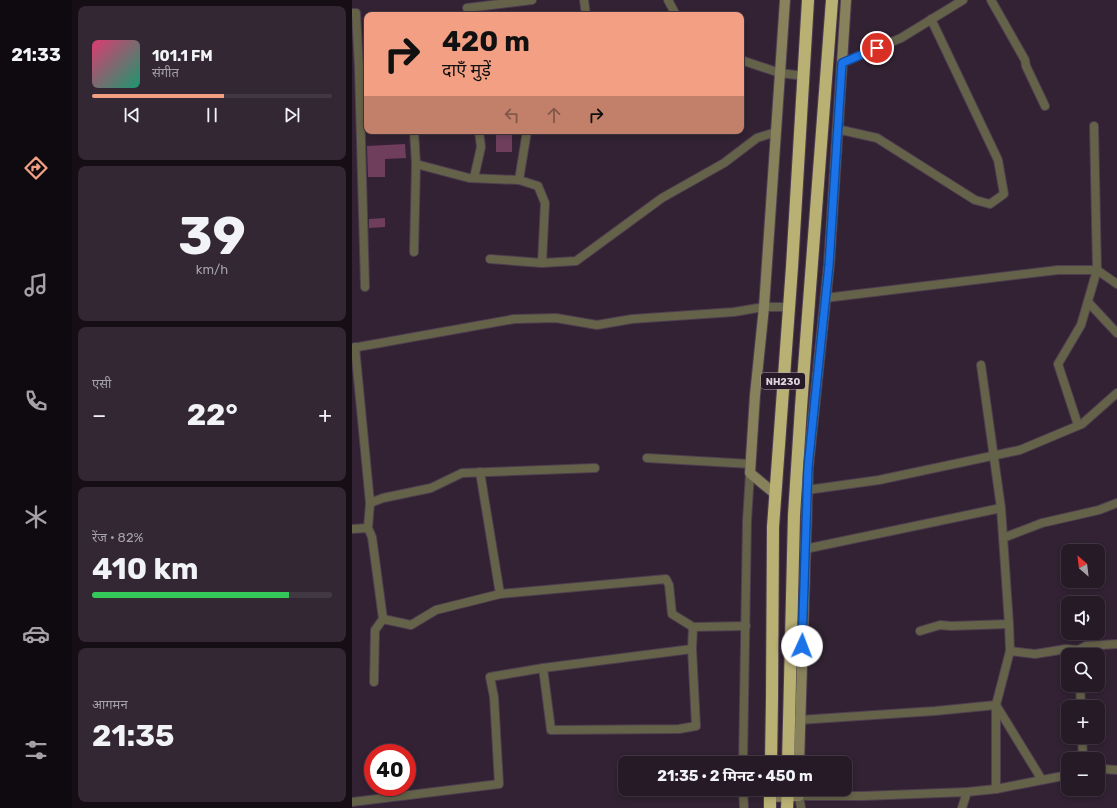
<!DOCTYPE html>
<html lang="hi">
<meta charset="utf-8">
<style>
body{margin:0;font-family:Rubik,"Noto Sans Devanagari",sans-serif;background:#322732;color:#f1f3f6;height:100vh;display:flex;flex-direction:column;font-size:15px;white-space:nowrap}
*{box-sizing:border-box;margin:0}
p{font-size:13px;color:#a4a1a7}
.icon{flex:none;width:22px;height:22px;fill:none;stroke:currentColor;stroke-width:2;stroke-linecap:round;stroke-linejoin:round}
.map{position:relative;flex:1;overflow:hidden}
.side{display:flex;flex-direction:column;gap:6px;padding:6px;background:#150e15;width:280px}
.side>*{flex:none}
.guide{position:absolute;left:12px;top:12px;width:380px;height:122px;border-radius:8px;box-shadow:0 2px 6px #0003,0 0 0 1px #423843;background:#f39f84;color:#111;overflow:hidden}
.needle{width:26px;rotate:332deg}
.buttons{position:absolute;left:709px;top:544px;display:grid;gap:8px}
.buttons a{display:grid;place-items:center;width:44px;height:44px;border-radius:8px;background:#261a26;box-shadow:0 2px 6px #0003,0 0 0 1px #423843;font-size:20px}
.speed{position:absolute;left:12px;top:744px;display:flex;gap:8px;font-size:20px;font-weight:700;text-align:center}
.speed>*{display:grid;place-content:center;width:52px;height:52px;border-radius:50%;background:#261a26;box-shadow:0 2px 6px #0003,0 0 0 1px #423843;line-height:1}
.speed .limit{border:6px solid #d22;background:#fff;color:#111}
.pin{position:absolute;display:grid;place-items:center;width:34px;height:34px;color:#fff;margin:-17px;border:2px solid #fff;border-radius:50%;box-shadow:0 1px 4px #0007}
.me{position:absolute;width:44px;margin:-22px;rotate:2deg;stroke-linejoin:round;filter:drop-shadow(0 0 3px #0008)}
.turn{display:flex;align-items:center;gap:14px;height:84px;padding:0 12px;font-size:18px}
.turn .icon{width:52px;height:52px;stroke-width:2.5}
.turn b{display:block;font-size:28px;line-height:34px}
.lanes{display:flex;align-items:center;height:38px;padding:0 12px;background:#0003;justify-content:center;gap:20px;direction:ltr}
.lanes .off{opacity:.35}
.big{font-size:30px;font-weight:700;line-height:1.1}
.side .card{flex:1;display:flex;flex-direction:column;justify-content:center;gap:6px;min-width:0;padding:0 14px;border-radius:8px;background:#322732}
.side .dial{align-items:center;gap:0}
.dial b{font-size:52px;line-height:1}
.song{display:flex;align-items:center;gap:12px}
.cover{width:48px;height:48px;border-radius:6px;background:linear-gradient(135deg,hsl(340 70% 55%),hsl(160 70% 35%))}
.played{height:4px;border-radius:2px;background:linear-gradient(90deg,#f39f84 55%,#423843 55%)}
.keys{display:flex;justify-content:space-around;direction:ltr}
.heat{display:flex;justify-content:space-between;align-items:center;font-size:22px;direction:ltr}
.charge{height:6px;border-radius:3px;background:linear-gradient(90deg,#34c759 82%,#423843 0)}
.trip{position:absolute;left:266px;top:756px;width:234px;height:40px;border-radius:8px;background:#261a26;box-shadow:0 2px 6px #0003,0 0 0 1px #423843;font-weight:700;line-height:40px;text-align:center}
main{display:flex;flex:1;min-height:0}
.dock{display:flex;flex-direction:column;width:72px;justify-content:space-around;align-items:center;background:#0f0a0f;color:#a4a1a7}
.dock .icon{width:28px;height:28px}
.dock .current{color:#f39f84}
.dock b{font-size:18px;color:#f1f3f6}
.map>svg:first-child{display:block}
.building{fill:#6f3e5c}
.lines{fill:none;stroke-linecap:round;stroke-linejoin:round}
.street-casing{stroke:#4e3e4f;stroke-width:10}
.secondary-casing{stroke:#4e3e4f;stroke-width:12}
.highway-casing{stroke:#4e3e4f;stroke-width:14}
.street{stroke:#65624a;stroke-width:8}
.secondary{stroke:#87815c;stroke-width:10}
.highway{stroke:#b9b074;stroke-width:12}
.route-casing{stroke:#114b97;stroke-width:10}
.route{stroke:#1a73e8;stroke-width:7}
.labels{text-anchor:middle;stroke-width:4;stroke-linejoin:round;paint-order:stroke}
.shield{fill:#281929;stroke:#a89ca8;stroke-width:1}
.shield-label{font-size:10px;font-weight:bold;fill:#dfd4df}
</style>
<main>
<nav class="dock">
<b>21:33</b>
<svg class="icon current" aria-label="directions" viewBox="0 0 24 24"><path d="M12 3l9 9-9 9-9-9zM9 14v-3h6M13 9l2 2-2 2"/></svg>
<svg class="icon" aria-label="music" viewBox="0 0 24 24"><path d="M9 18V5l10-2v13"/><circle cx="6" cy="18" r="3"/><circle cx="16" cy="16" r="3"/></svg>
<svg class="icon" aria-label="phone" viewBox="0 0 24 24"><path d="M5 4h4l2 5-3 2q2 4 5 5l2-3 5 2v4C11 20 4 13 5 4z"/></svg>
<svg class="icon" aria-label="climate" viewBox="0 0 24 24"><path d="M12 3v18M4 7l16 10M4 17L20 7"/></svg>
<svg class="icon" aria-label="car" viewBox="0 0 24 24"><path d="M5 17H2v-5l4-1 3-4h7l3 4 3 1v5h-3M9 17h6M6 11h13"/><circle cx="7" cy="17" r="2"/><circle cx="17" cy="17" r="2"/></svg>
<svg class="icon" aria-label="filters" viewBox="0 0 24 24"><path d="M4 7h16M4 17h16"/><circle cx="9" cy="7" r="2"/><circle cx="15" cy="17" r="2"/></svg>
</nav>
<section class="side">
<div class="card">
<div class="song"><i class="cover"></i><div><b>101.1 FM</b><p>संगीत</p></div></div>
<div class="played"></div>
<div class="keys"><svg class="icon" aria-label="previous" viewBox="0 0 24 24"><path d="M18 5L8 12l10 7zM5 5v14"/></svg><svg class="icon" aria-label="pause" viewBox="0 0 24 24"><path d="M8 5v14M16 5v14"/></svg><svg class="icon" aria-label="next" viewBox="0 0 24 24"><path d="M6 5l10 7-10 7zM19 5v14"/></svg></div>
</div>
<div class="card dial"><b>39</b><p>km/h</p></div>
<div class="card"><p>एसी</p>
<div class="heat"><a>−</a><b class="big">22°</b><a>+</a></div>
</div>
<div class="card"><p>रेंज · 82%</p><b class="big">410 km</b><div class="charge"></div></div>
<div class="card"><p>आगमन</p><b class="big">21:35</b></div>
</section>
<div class="map">
<svg width="765" height="808" viewBox="0 0 765 808">
<rect width="100%" height="100%" fill="#322233"/>
<g class="building">
<rect x="144" y="131" width="16" height="21"/>
<polygon points="53,144 54,158 33,159 33,177 16,177 15,146"/>
<polygon points="33,218 33,227 17,228 17,219"/>
</g>
<g class="lines">
<g class="street-casing">
<g id="street">
<polyline points="232,0 234,15"/>
<polyline points="316,0 324,15"/>
<polyline points="639,0 673,60 674,66 693,106"/>
<polyline points="115,8 180,0"/>
<polyline points="0,13 4,13 7,68 15,68"/>
<polyline points="389,60 428,73 452,76"/>
<polyline points="490,63 549,38 611,0"/>
<polyline points="7,68 13,287"/>
<polyline points="485,129 525,138 623,200 638,204 652,194 646,160 579,19"/>
<polyline points="62,131 64,164 62,252"/>
<polyline points="64,164 117,178 167,180 186,186 193,203 190,263 224,261 310,198 372,163 405,138 424,132"/>
<polyline points="122,178 129,147 127,131"/>
<polyline points="167,180 175,131"/>
<polyline points="138,259 190,263"/>
<polyline points="473,298 706,270 745,270 765,284"/>
<polyline points="736,302 765,333"/>
<polyline points="3,347 18,503 16,528 20,537 31,619 23,630 22,682"/>
<polyline points="0,348 162,319 204,318 245,325 280,319 382,312 412,307 437,307"/>
<polyline points="629,365 649,508 657,624 658,651 644,705 644,789"/>
<polyline points="726,425 706,364 729,325 745,270 742,126"/>
<polyline points="295,458 399,464"/>
<polyline points="128,472 148,594"/>
<polyline points="455,490 527,480 668,450 730,424 765,393"/>
<polyline points="18,503 31,498 79,488 110,473 243,468"/>
<polyline points="0,529 16,528"/>
<polyline points="651,538 690,523 747,510 765,503"/>
<polyline points="453,549 649,508"/>
<polyline points="31,619 59,625 84,610 148,594 314,579 317,585 320,614 341,627 394,626"/>
<polyline points="568,631 588,625 599,626 657,624"/>
<polyline points="658,651 683,654 714,649 726,650 734,646 765,644"/>
<polyline points="191,668 199,730 327,729 344,726 340,649 341,627"/>
<polyline points="728,685 729,707"/>
<polyline points="447,720 583,711 644,705 690,780"/>
<polyline points="730,737 731,759"/>
<polyline points="391,763 395,521 398,473"/>
<polyline points="746,770 751,769 765,770"/>
<polyline points="391,789 392,808"/>
<polyline points="615,792 644,789 716,775"/>
<polyline points="0,802 147,784 142,697 138,677 191,668 340,649"/>
<polyline points="449,808 447,796 511,796 615,792 610,808"/>
</g>
</g>
<g class="secondary-casing">
<g id="secondary">
<polyline points="422,493 398,473 403,395 412,307 433,0"/>
<polyline points="447,763 456,467 477,265 494,0"/>
<polyline points="418,797 447,796 447,789"/>
</g>
</g>
<g class="highway-casing">
<g id="highway">
<polyline points="419,763 420,699 421,527 440,267 456,0"/>
<polyline points="436,763 442,515 449,407 480,0"/>
<polyline points="418,808 418,789"/>
<polyline points="435,808 436,789"/>
</g>
</g>
<use href="#street" class="street"/>
<use href="#secondary" class="secondary"/>
<use href="#highway" class="highway"/>
</g>
<g class="lines">
<g class="route-casing">
<polyline id="route" points="450,646 456,467 477,265 490,63 525,48"/>
</g>
<use href="#route" class="route"/>
</g>
<g class="labels">
<rect class="shield" x="409" y="373" width="44" height="16" rx="3"/>
<g class="shield-label">
<text x="431" y="385">NH230</text>
</g>
</g>
</svg>
<div class="buttons">
<a><svg class="needle" viewBox="-14 -14 28 28"><path d="M0-13l5 13h-10z" fill="#e53935"/><path d="M0 13l5-13h-10z" fill="#a4a1a7"/></svg></a>
<a><svg class="icon" aria-label="sound" viewBox="0 0 24 24"><path d="M4 9h4l5-4v14l-5-4H4zM17 9q2 3 0 6"/></svg></a>
<a><svg class="icon" aria-label="search" viewBox="0 0 24 24"><circle cx="10" cy="10" r="6"/><path d="M15 15l6 6"/></svg></a>
<a>+</a>
<a>−</a>
</div>
<div class="speed"><div class="limit">40</div></div>
<div class="pin" style="left:525px;top:48px;background:#d93025"><svg class="icon" aria-label="arrive" viewBox="0 0 24 24"><path d="M6 21V4h12l-3 4 3 4H6"/></svg></div>
<svg class="me" style="left:450px;top:646px" viewBox="-20 -20 40 40"><circle r="19" fill="#fff"/><path d="M0-13L10 11 0 6-10 11z" fill="#1a73e8"/></svg>
<div class="trip">21:35 · 2 मिनट · 450 m</div>
<div class="guide">
<div class="turn"><svg class="icon" aria-label="right" viewBox="0 0 24 24"><path d="M7 20v-9h11M14 6l5 5-5 5"/></svg><div><b>420 m</b>दाएँ मुड़ें</div></div>
<div class="lanes"><svg class="icon off" aria-label="left" viewBox="0 0 24 24"><path d="M17 20v-9H6M10 6l-5 5 5 5"/></svg><svg class="icon off" aria-label="ahead" viewBox="0 0 24 24"><path d="M12 20V5M6 11l6-6 6 6"/></svg><svg class="icon" aria-label="right" viewBox="0 0 24 24"><path d="M7 20v-9h11M14 6l5 5-5 5"/></svg></div>
</div>
</div>
</main>
